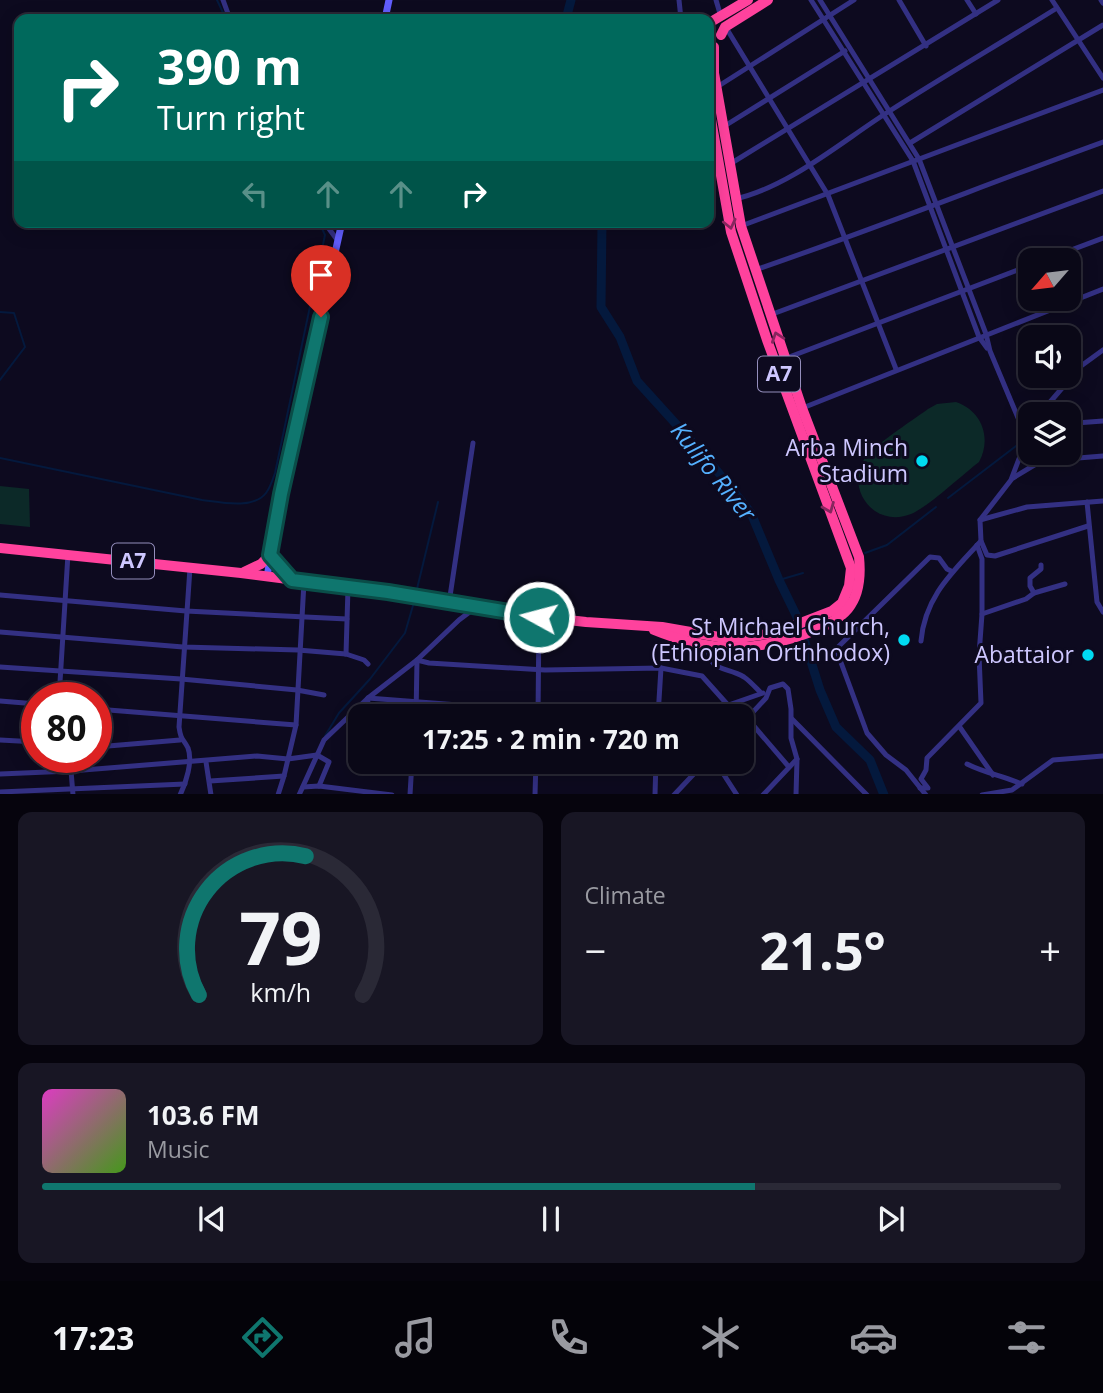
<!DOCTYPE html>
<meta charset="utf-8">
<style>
body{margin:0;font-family:"Open Sans",sans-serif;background:#181624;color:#f1f3f6;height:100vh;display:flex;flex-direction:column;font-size:26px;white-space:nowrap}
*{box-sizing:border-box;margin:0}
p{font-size:23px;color:#999aa1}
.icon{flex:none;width:38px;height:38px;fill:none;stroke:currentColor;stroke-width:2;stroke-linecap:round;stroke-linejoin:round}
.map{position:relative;height:794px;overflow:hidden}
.panel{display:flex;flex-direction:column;gap:18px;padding:18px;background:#06040d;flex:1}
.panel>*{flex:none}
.hud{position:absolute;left:14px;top:14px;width:700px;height:214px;border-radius:14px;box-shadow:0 4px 18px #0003,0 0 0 2px #2a2936;background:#00695c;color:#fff;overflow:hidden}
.needle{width:46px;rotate:242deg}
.tools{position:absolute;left:1018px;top:248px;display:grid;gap:14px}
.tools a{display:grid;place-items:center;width:63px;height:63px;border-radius:14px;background:#0a0817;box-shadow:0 4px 18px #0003,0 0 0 2px #2a2936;font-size:35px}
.speed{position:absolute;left:21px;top:682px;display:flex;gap:14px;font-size:35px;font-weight:700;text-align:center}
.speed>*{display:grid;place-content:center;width:91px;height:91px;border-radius:50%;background:#0a0817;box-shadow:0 4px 18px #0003,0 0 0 2px #2a2936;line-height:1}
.speed .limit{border:10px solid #d22;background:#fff;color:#111}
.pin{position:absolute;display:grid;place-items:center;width:60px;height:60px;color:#fff;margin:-72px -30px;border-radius:50% 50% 50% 0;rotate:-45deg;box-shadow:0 0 7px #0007}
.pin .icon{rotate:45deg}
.me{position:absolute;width:77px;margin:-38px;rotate:277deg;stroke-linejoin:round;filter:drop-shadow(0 0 5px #0008)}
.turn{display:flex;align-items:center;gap:24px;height:147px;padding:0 28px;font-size:32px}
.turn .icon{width:91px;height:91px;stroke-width:2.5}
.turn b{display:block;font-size:49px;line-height:60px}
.lanes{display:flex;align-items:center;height:66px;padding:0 28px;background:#0003;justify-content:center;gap:35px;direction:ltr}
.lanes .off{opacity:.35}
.big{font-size:52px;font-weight:700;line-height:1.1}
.panel .card{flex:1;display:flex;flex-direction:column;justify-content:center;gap:10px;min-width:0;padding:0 24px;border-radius:14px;background:#181624}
.panel .dial{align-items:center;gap:0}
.dial svg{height:182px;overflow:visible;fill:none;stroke:#2a2936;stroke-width:7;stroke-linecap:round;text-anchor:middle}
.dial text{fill:#f1f3f6;stroke:none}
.song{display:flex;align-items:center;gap:21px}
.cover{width:84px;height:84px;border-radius:10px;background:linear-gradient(135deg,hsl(310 70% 55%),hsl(100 70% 35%))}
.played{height:7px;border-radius:4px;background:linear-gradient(90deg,#0f766e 70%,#2a2936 70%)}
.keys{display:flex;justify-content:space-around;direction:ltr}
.heat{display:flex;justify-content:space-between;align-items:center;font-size:38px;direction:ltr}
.panel .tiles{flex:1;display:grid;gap:18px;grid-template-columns:1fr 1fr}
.card:last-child{grid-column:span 2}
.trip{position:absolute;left:348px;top:704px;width:406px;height:70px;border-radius:14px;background:#0a0817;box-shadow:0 4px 18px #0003,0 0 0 2px #2a2936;font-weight:700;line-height:70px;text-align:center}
.menu{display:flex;height:112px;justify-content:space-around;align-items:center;background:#040309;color:#999aa1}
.menu .icon{width:49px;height:49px}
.menu .active{color:#0f766e}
.menu b{font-size:32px;color:#f1f3f6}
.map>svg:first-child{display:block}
.green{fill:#0c2928}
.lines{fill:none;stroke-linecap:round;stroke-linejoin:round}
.stream{stroke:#04193d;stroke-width:2}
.river{stroke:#04193d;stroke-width:9}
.street{stroke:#333083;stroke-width:5}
.secondary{stroke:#625eff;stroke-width:7}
.highway{stroke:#ff429d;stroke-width:10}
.oneway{stroke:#86265e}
.route-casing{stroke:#0a4d48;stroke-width:18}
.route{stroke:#0f766e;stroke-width:12}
.poi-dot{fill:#00dbf2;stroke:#0d0a1f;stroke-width:2.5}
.labels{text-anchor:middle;stroke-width:6;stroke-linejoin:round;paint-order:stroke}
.shield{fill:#0d0a1f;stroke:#948ebc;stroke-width:2}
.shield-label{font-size:21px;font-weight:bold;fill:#cec7ff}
.poi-label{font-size:23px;fill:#cec7ff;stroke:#0d0a1f;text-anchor:end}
.water-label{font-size:24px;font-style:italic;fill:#55b1ff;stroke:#0d0a1f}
</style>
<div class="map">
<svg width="1103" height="795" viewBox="0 0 1103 795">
<rect width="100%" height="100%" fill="#0d0a1f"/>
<g class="green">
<path d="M956,402C982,411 992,438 979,462C962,475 928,507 911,514C899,519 885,518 875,511C860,501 853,479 862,463C870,447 912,421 928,409L937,404Z"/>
<polygon points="0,486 29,489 30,527 0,524"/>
</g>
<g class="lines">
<g class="stream">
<polyline points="217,0 226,19"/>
<polyline points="0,312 14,313 25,347 0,380"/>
<path d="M0,458L202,500C219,502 253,510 266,493C270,488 273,479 275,473L325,235L319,222"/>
<polyline points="948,498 1020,443"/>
<polyline points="865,553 887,545 936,507"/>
<polyline points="779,580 803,573"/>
<polyline points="416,593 438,502"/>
<polyline points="325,736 339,713 370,679 405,633 414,602"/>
</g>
<g class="river">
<polyline points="566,19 571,0"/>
<polyline points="602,222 601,307 620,337 637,381 705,456 751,513 779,580 797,617 820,690 836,727 870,760 884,795"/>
</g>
<g class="street">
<polyline points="223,0 230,19"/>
<polyline points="679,0 681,19"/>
<polyline points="716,0 721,17"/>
<polyline points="811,0 913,161 979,337 987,348"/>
<polyline points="820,0 919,159 986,334 990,351 1024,432 1025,443 1011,480 980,520 981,541 987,555 995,556 1088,526"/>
<polyline points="899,0 926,46"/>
<polyline points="967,0 976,14"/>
<polyline points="1052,0 1103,78"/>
<polyline points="1101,0 1103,3"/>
<polyline points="725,26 828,195 896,369"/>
<polyline points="717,87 854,0"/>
<polyline points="723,127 845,51"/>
<polyline points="910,143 1103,25"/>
<polyline points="730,164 998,0"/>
<path d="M735,199C789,187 841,142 888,112C944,76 1001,43 1057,8"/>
<polyline points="324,222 338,241"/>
<polyline points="741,226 1103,90"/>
<polyline points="1042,261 1103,238"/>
<path d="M755,270C872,230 987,184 1103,142"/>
<polyline points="770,315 1103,191"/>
<polyline points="784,359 1031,265"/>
<polyline points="800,409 1103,289"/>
<polyline points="1039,415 1081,366 1103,350"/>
<polyline points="1076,423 1103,421"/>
<polyline points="1013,478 1041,461 1103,456"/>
<polyline points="1087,502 1097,602 1103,612"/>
<polyline points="980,520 1027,507 1103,501"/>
<polyline points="977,545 982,559 982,614"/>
<polyline points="1034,593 1030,586 1030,578 1041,569 1041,565"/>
<polyline points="0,595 186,611 347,619"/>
<polyline points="449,603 473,443"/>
<polyline points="0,632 183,647 298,650 346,654 364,660 368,664"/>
<path d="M921,641C925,596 953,572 981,541"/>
<path d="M708,645C708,673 726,666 744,677C750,681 756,688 761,693"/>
<polyline points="346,654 348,588"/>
<polyline points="417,660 429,663 545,670 661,668 702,676 727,704"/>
<polyline points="0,667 181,679 297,690 324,695"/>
<polyline points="59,698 68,554"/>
<polyline points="368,698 598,716"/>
<polyline points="0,701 37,704"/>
<polyline points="96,709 296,725"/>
<polyline points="538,715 539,617"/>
<polyline points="367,716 368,698"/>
<polyline points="416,716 417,660"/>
<polyline points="658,716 661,668"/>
<polyline points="697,716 763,693"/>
<polyline points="747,718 789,767"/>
<polyline points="792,719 867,795"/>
<polyline points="742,724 766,698 770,688 783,684 788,689 791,709 791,738 797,759 796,795"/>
<polyline points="959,726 993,775"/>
<polyline points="0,740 37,742"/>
<polyline points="96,747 180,740"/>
<polyline points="70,758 73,795"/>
<polyline points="715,761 737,795"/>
<polyline points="206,762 211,795"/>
<path d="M967,764C985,773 1003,776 1022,784"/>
<polyline points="0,774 71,771 257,756 288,759 317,755 329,762 319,786"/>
<polyline points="284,776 296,725 304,582"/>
<polyline points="210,781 284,776 278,795"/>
<polyline points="303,787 319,786 392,795"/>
<polyline points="920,788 928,788 921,779 926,770 927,758 981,703 979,655 982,614 1026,599 1034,593 1065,584"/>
<polyline points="0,792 185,784"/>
<path d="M180,795C186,783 193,761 188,748C183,738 181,741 179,727L190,568"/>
<polyline points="299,795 324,740 368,698 417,660 459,620 475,608"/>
<polyline points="410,795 412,761"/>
<polyline points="535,795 536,761"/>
<polyline points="655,795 656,761"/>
<polyline points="674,795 706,761"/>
<polyline points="763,795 797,759"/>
<polyline points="926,795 906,770 886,755 867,733 836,649 930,557 939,558 947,569 951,571"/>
<polyline points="982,795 1012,790 1053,760 1103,756"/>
</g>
<g class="secondary">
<polyline points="385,19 389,0"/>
<polyline points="267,577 281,494 342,222"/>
</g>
<g class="highway">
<polyline points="709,23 748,0"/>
<polyline points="721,35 725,27 768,0"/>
<polyline points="0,548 241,573 388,592 514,614 586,622 662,627 719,637 739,638 775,633 832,611 842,603 849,586 851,568 767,340 731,232 709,108"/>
<polyline points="244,572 261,564 270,555 292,580"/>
<path d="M654,630C705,651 750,653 802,635C844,621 864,605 859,557L802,408L741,226L714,73V47"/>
</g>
</g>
<defs><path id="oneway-chevron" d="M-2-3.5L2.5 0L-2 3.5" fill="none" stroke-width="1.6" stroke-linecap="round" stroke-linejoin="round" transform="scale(1.75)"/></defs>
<g class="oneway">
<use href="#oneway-chevron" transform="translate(730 224) rotate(77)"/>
<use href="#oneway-chevron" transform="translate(777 337) rotate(-109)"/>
<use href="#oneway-chevron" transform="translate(829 508) rotate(68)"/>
</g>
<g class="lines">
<g class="route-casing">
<polyline id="route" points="321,317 281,494 270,555 292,580 388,592 539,617"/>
</g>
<use href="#route" class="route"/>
</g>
<g class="poi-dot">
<circle cx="922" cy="461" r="7"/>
<circle cx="904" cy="640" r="7"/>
<circle cx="1088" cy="655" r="7"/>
</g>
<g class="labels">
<g class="shield">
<rect x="758" y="356.5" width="42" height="35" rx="5"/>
<rect x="112" y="543.5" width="42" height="35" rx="5"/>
</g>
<g class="shield-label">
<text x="779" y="381">A7</text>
<text x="133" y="568">A7</text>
</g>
<g class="poi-label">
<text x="908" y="456">Arba Minch<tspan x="908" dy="26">Stadium</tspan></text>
<text x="890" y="635">St Michael Church,<tspan x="890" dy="26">(Ethiopian Orthhodox)</tspan></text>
<text x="1074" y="663">Abattaior</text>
</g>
<g class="water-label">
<text transform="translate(713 472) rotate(51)" y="8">Kulifo River</text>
</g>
</g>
</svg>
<div class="tools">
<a><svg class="needle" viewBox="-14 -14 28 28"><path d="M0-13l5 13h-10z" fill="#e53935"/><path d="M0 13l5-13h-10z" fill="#999aa1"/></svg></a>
<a><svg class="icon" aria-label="sound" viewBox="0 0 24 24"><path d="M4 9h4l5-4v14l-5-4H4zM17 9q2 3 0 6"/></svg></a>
<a><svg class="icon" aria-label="layers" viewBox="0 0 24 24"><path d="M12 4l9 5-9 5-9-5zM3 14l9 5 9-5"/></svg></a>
</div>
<div class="speed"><div class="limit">80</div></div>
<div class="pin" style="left:321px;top:317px;background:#d93025"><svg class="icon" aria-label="arrive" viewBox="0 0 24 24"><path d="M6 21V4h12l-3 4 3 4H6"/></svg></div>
<svg class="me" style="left:539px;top:617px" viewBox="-20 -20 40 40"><circle r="17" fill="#0f766e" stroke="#fff" stroke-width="3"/><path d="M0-11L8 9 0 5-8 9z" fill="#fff"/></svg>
<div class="trip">17:25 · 2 min · 720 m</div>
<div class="hud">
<div class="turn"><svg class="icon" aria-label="right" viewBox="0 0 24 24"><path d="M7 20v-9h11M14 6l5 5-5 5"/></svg><div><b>390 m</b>Turn right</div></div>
<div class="lanes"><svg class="icon off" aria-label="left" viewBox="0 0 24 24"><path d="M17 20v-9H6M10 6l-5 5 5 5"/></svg><svg class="icon off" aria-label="ahead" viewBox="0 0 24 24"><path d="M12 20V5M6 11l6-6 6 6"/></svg><svg class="icon off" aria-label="ahead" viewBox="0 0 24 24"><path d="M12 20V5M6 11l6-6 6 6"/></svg><svg class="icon" aria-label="right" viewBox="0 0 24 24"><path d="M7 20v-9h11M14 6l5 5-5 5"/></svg></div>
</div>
</div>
<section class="panel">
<div class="tiles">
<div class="card dial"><svg viewBox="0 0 100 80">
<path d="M14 69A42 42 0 1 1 86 69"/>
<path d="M14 69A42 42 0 0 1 61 8" stroke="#0f766e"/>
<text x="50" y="56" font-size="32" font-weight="700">79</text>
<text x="50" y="72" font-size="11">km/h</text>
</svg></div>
<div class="card"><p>Climate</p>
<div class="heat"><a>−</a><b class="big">21.5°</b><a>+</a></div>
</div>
<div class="card">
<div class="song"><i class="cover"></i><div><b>103.6 FM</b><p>Music</p></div></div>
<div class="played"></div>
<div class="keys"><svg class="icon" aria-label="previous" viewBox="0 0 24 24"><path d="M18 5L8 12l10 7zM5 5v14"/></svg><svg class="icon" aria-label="pause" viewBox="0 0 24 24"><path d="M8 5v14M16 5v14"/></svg><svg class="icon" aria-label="next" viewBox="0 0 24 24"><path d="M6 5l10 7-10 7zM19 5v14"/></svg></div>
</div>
</div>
</section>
<nav class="menu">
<b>17:23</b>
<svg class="icon active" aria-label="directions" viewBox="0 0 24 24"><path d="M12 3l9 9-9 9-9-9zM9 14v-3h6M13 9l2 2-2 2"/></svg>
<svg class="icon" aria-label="music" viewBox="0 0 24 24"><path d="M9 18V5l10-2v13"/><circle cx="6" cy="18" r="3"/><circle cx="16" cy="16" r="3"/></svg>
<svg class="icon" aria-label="phone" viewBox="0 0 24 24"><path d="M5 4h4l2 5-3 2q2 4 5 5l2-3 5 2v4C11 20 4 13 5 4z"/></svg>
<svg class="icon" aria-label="climate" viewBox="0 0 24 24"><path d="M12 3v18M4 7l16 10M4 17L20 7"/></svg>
<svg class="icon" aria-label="car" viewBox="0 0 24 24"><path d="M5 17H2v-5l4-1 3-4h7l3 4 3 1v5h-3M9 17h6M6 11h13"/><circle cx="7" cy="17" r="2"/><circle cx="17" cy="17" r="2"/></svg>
<svg class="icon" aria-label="filters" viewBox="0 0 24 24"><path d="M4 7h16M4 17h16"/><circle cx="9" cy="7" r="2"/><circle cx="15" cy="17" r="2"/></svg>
</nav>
